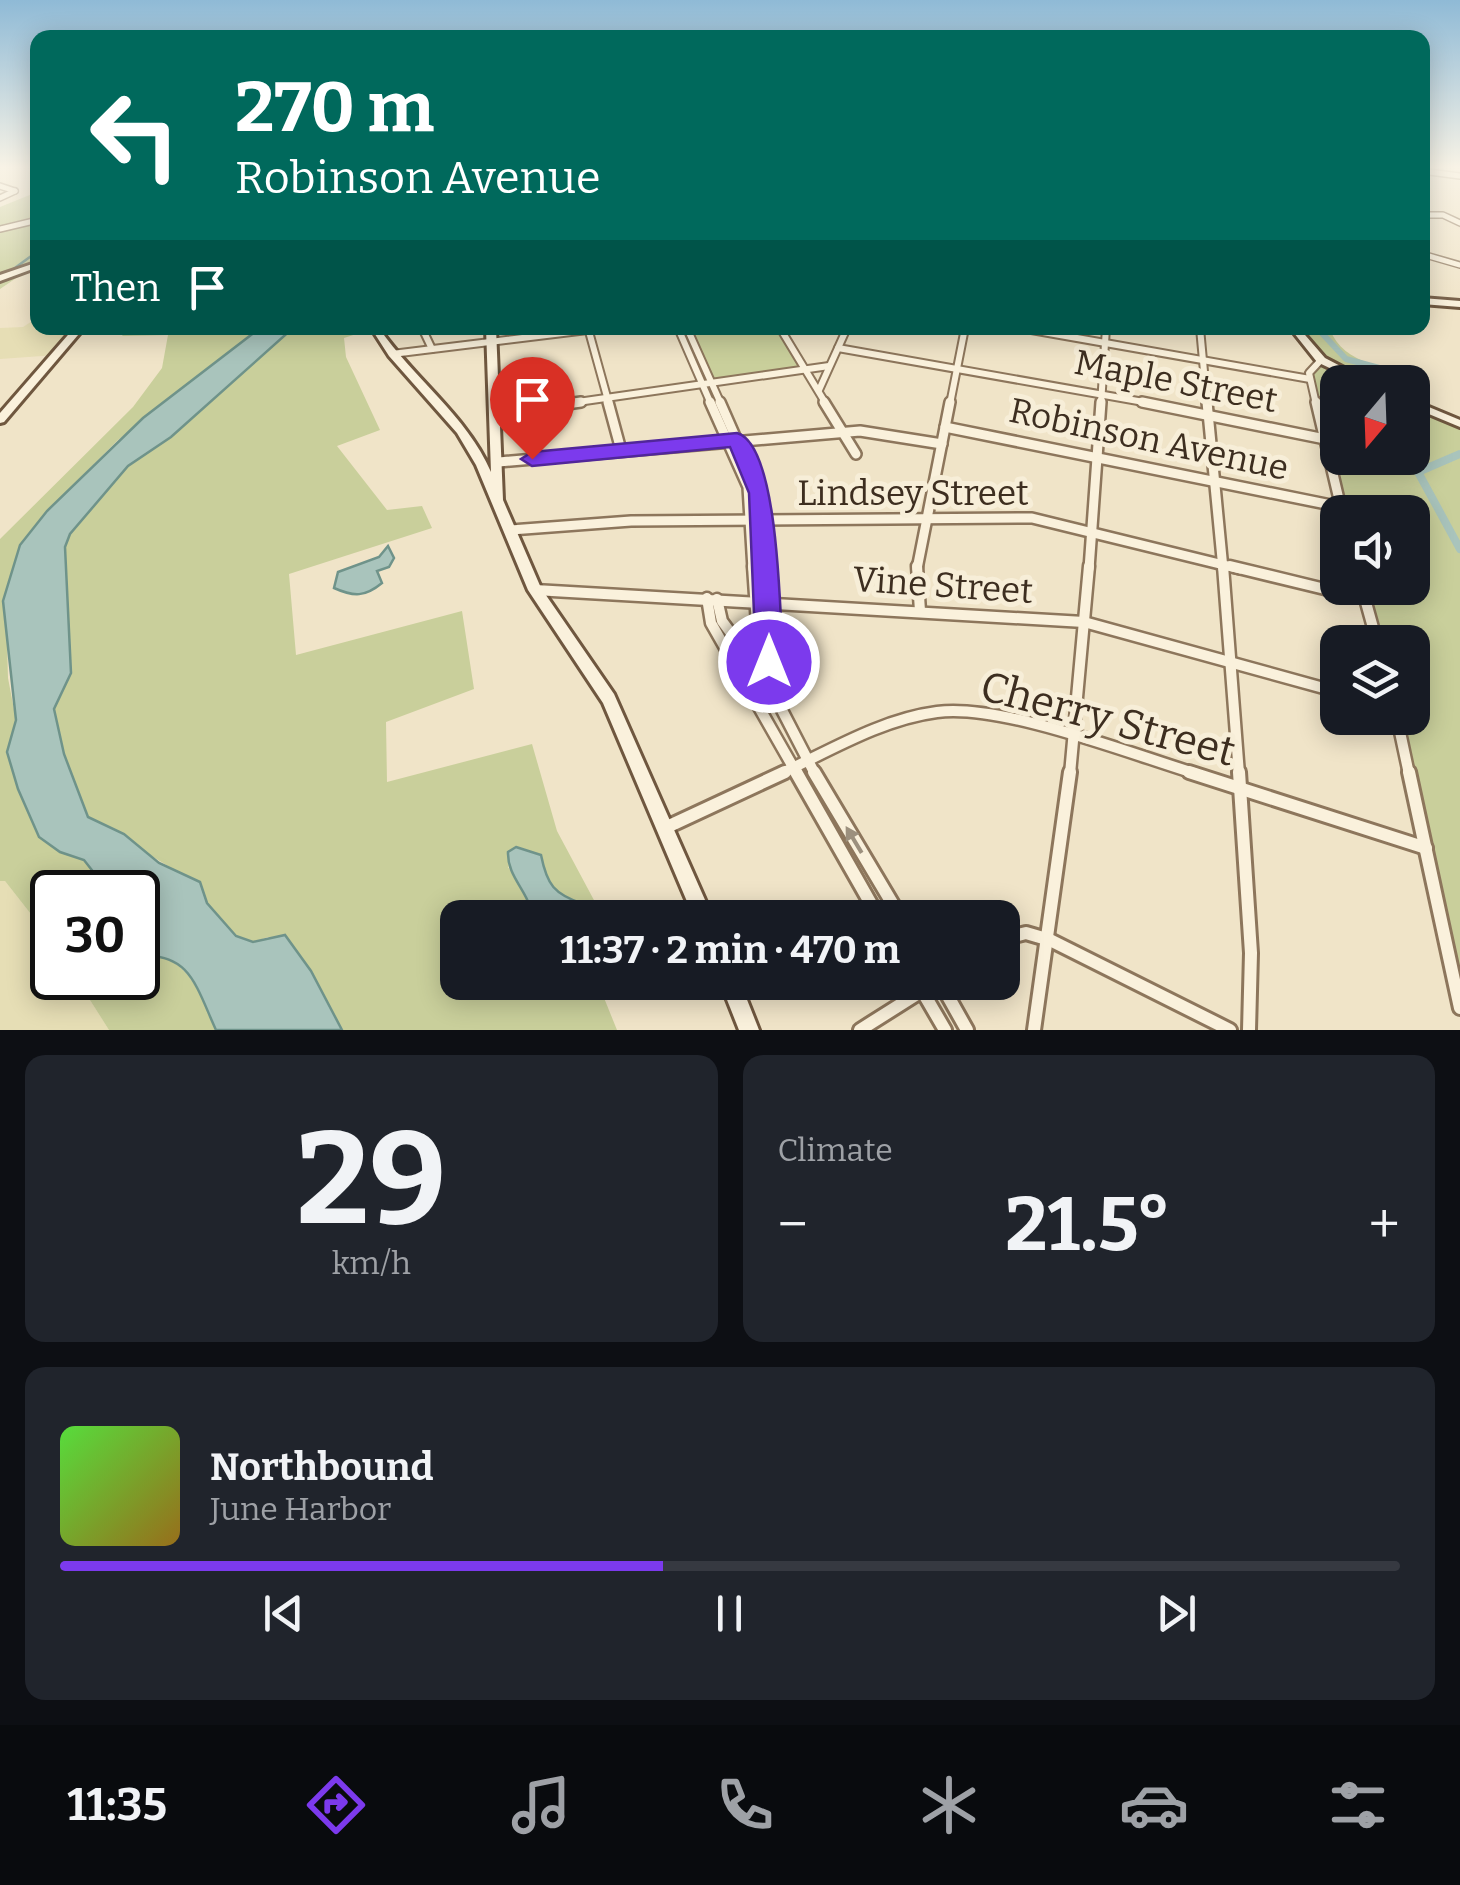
<!DOCTYPE html>
<meta charset="utf-8">
<style>
body{margin:0;font-family:Bitter,serif;background:#20242c;color:#f1f3f6;height:100vh;display:flex;flex-direction:column;font-size:38px;white-space:nowrap}
*{box-sizing:border-box;margin:0}
p{font-size:32px;color:#9ea1a6}
.icon{flex:none;width:55px;height:55px;fill:none;stroke:currentColor;stroke-width:2;stroke-linecap:round;stroke-linejoin:round}
.map{position:relative;height:1030px;overflow:hidden}
.side{display:flex;flex-direction:column;gap:25px;padding:25px;background:#0d0f14;flex:1}
.side>*{flex:none}
.banner{position:absolute;left:30px;top:30px;width:1400px;height:305px;border-radius:20px;box-shadow:0 5px 25px #0003;background:#00695c;color:#fff;overflow:hidden}
.needle{width:65px;rotate:199deg}
.fabs{position:absolute;left:1320px;top:365px;display:grid;gap:20px}
.fabs a{display:grid;place-items:center;width:110px;height:110px;border-radius:20px;background:#171b24;box-shadow:0 5px 25px #0003;font-size:50px}
.speed{position:absolute;left:30px;top:870px;display:flex;gap:20px;font-size:50px;font-weight:700;text-align:center}
.speed>*{display:grid;place-content:center;width:130px;height:130px;border-radius:50%;background:#171b24;box-shadow:0 5px 25px #0003;line-height:1}
.speed .limit{border:5px solid #111;border-radius:15px;background:#fff;color:#111}
.pin{position:absolute;display:grid;place-items:center;width:85px;height:85px;color:#fff;margin:-102px -42px;border-radius:50% 50% 50% 0;rotate:-45deg;box-shadow:0 0 10px #0007}
.pin .icon{rotate:45deg}
.me{position:absolute;width:110px;margin:-55px;rotate:0deg;stroke-linejoin:round;filter:drop-shadow(0 0 8px #0008)}
.turn{display:flex;align-items:center;gap:35px;height:210px;padding:0 40px;font-size:45px}
.turn .icon{width:130px;height:130px;stroke-width:2.5}
.turn b{display:block;font-size:70px;line-height:85px}
.then{display:flex;align-items:center;height:95px;padding:0 40px;background:#0003;gap:20px;font-size:38px}
.big{font-size:75px;font-weight:700;line-height:1.1}
.side .tile{flex:1;display:flex;flex-direction:column;justify-content:center;gap:15px;min-width:0;padding:0 35px;border-radius:20px;background:#20242c}
.side .dial{align-items:center;gap:0}
.dial b{font-size:130px;line-height:1}
.song{display:flex;align-items:center;gap:30px}
.cover{width:120px;height:120px;border-radius:15px;background:linear-gradient(135deg,hsl(110 70% 55%),hsl(40 70% 35%))}
.played{height:10px;border-radius:5px;background:linear-gradient(90deg,#7c3aed 45%,#363941 45%)}
.keys{display:flex;justify-content:space-around;direction:ltr}
.heat{display:flex;justify-content:space-between;align-items:center;font-size:55px;direction:ltr}
.side .tiles{flex:1;display:grid;gap:25px;grid-template-columns:1fr 1fr}
.tile:last-child{grid-column:span 2}
.trip{position:absolute;left:440px;top:900px;width:580px;height:100px;border-radius:20px;background:#171b24;box-shadow:0 5px 25px #0003;font-weight:700;line-height:100px;text-align:center}
.tab-bar{display:flex;height:160px;justify-content:space-around;align-items:center;background:#090b0e;color:#9ea1a6}
.tab-bar .icon{width:70px;height:70px}
.tab-bar .selected{color:#7c3aed}
.tab-bar b{font-size:45px;color:#f1f3f6}
.map>svg:first-child{display:block}
.farmland{fill:#e6deb5}
.green{fill:#c9cf9b}
.water{fill:#a9c4bc;stroke:#6f938a;stroke-width:2.5}
.lines{fill:none;stroke-linecap:round;stroke-linejoin:round}
.stream{stroke:#6f938a;stroke-width:2.5}
.canal-far1{stroke:#a9c4bc;stroke-width:6}
.canal{stroke:#a9c4bc;stroke-width:8}
.street-far4-casing{stroke:#8d765c;stroke-width:8}
.street-far3-casing{stroke:#8d765c;stroke-width:10}
.street-far2-casing{stroke:#8d765c;stroke-width:14}
.street-far1-casing{stroke:#8d765c;stroke-width:15}
.street-casing{stroke:#8d765c;stroke-width:18}
.secondary-casing{stroke:#6f573f;stroke-width:6}
.street-far4{stroke:#faf1dc;stroke-width:5}
.street-far3{stroke:#faf1dc;stroke-width:6}
.street-far2{stroke:#faf1dc;stroke-width:9}
.street-far1{stroke:#faf1dc;stroke-width:10}
.street{stroke:#faf1dc;stroke-width:12}
.secondary{fill:#faf1dc;fill-rule:evenodd}
.oneway{fill:#9c907e}
.route{fill:#7c3aed;stroke:#51269a;stroke-width:2.5}
.labels{text-anchor:middle;stroke-width:10;stroke-linejoin:round;paint-order:stroke}
.street-label{font-size:35px;fill:#3d2e20;stroke:#f7eed8}
.near-street-label{font-size:42px;fill:#3d2e20;stroke:#f7eed8}
</style>
<div class="map">
<svg width="1460" height="1030" viewBox="0 0 1460 1030">
<rect width="100%" height="100%" fill="#f0e4c8"/>
<g class="farmland">
<polygon points="37,318 38,328 79,328 56,355 0,359 0,328 23,327"/>
<polygon points="0,881 5,881 52,941 52,978 76,978 109,1030 0,1030"/>
</g>
<g class="green">
<polygon points="37,192 37,264 0,289 0,207"/>
<polygon points="128,328 260,328 118,440 47,511 31,530 6,607 8,678 16,720 8,752 18,789 39,837 60,852 84,860 109,892 52,892 52,941 5,881 0,881 0,539 133,407 162,368 168,335 122,336"/>
<path d="M293,328H375L344,338L346,357L380,430L337,446L387,510L422,506L432,528L289,574L296,655L462,611L474,689L386,722L387,782L532,744L557,831L603,917H590L583,904C554,894 547,885 541,855L508,867L531,901L532,917L458,918V982L598,983L617,1030H342L311,971L268,937L253,942L236,936L181,874L88,817L64,754L54,709L71,673L65,547L70,534L128,466L171,437Z"/>
<polygon points="687,328 780,328 807,371 714,385"/>
<path d="M1294,328H1329C1345,367 1387,367 1424,374L1410,377L1417,381L1353,368L1348,374L1366,382H1338V458H1412L1413,403L1460,424V1008L1397,718H1412V642H1377L1362,588H1412V512H1342L1309,373L1320,361Z"/>
<path d="M153,954C191,962 201,997 216,1030H109L76,978H138V958Z"/>
</g>
<g class="water">
<path d="M260,328H293L171,437L128,466L70,534L65,547L71,673L54,709L64,754L88,817L124,834L159,863L200,882L207,903L236,936L253,942L285,935L311,971L342,1030H216C197,989 190,950 138,957V892H109L84,860L60,852L39,837L18,789L7,752L16,720L3,601L20,545L47,511L143,418Z"/>
<path d="M388,546L394,558L389,567L377,571L382,583C365,597 354,597 334,588L338,572L379,557Z"/>
<path d="M516,847L541,855C547,885 554,894 583,904L590,917H532C530,892 507,878 508,852Z"/>
</g>
<g class="lines">
<polyline class="stream" points="8,273 38,251"/>
<polyline class="canal-far1" points="1317,328 1346,359 1416,378"/>
<polyline class="canal" points="1460,454 1418,472 1460,549"/>
<g class="street-far4-casing">
<g id="street-far4">
<polyline points="1422,171 1460,176"/>
<polyline points="0,186 15,191"/>
<polyline points="0,198 15,191"/>
<polyline points="1422,215 1443,215 1460,223"/>
<polyline points="0,229 38,220"/>
<polyline points="1422,254 1460,265"/>
</g>
</g>
<g class="street-far3-casing">
<g id="street-far3">
<polyline points="422,328 432,349"/>
<polyline points="588,328 609,404"/>
<polyline points="678,328 711,404"/>
<polyline points="687,328 721,404"/>
<polyline points="780,328 826,404"/>
<polyline points="1020,328 1310,379"/>
<polyline points="1200,328 1207,404"/>
<polyline points="838,348 1155,404"/>
<polyline points="392,354 604,328"/>
<polyline points="819,390 847,328"/>
<polyline points="564,404 829,366"/>
<polyline points="950,404 965,328"/>
<polyline points="1101,404 1106,328"/>
<polyline points="1316,404 1309,373 1321,360"/>
</g>
</g>
<g class="street-far2-casing">
<g id="street-far2">
<polyline points="608,402 621,450"/>
<polyline points="710,402 748,487 753,569"/>
<polyline points="720,402 760,493 766,569"/>
<polyline points="824,402 856,454"/>
<polyline points="1142,402 1325,439"/>
<polyline points="1207,402 1223,569"/>
<polyline points="1316,402 1342,512"/>
<polyline points="494,414 581,402"/>
<polyline points="945,427 1341,507"/>
<polyline points="499,462 860,431 942,444"/>
<polyline points="511,530 631,521 1032,518 1240,569"/>
<polyline points="917,569 950,402"/>
<polyline points="1089,569 1101,402"/>
</g>
</g>
<g class="street-far1-casing">
<g id="street-far1">
<polyline points="917,566 920,611"/>
<polyline points="1223,566 1239,774"/>
<polyline points="1230,566 1366,599"/>
<polyline points="1362,588 1377,642"/>
<polyline points="535,590 1084,622 1338,692"/>
<polyline points="707,598 711,623 797,774"/>
<polyline points="717,599 722,621 769,685 815,774"/>
<polyline points="738,671 759,654 753,566"/>
<path d="M745,684C786,662 769,605 766,566"/>
<polyline points="1397,718 1409,774"/>
<path d="M780,774C829,751 882,719 937,712C1001,703 1131,754 1197,774"/>
<polyline points="1070,774 1089,566"/>
</g>
</g>
<g class="street-casing">
<g id="street">
<polyline points="796,772 879,918"/>
<polyline points="814,772 901,918"/>
<polyline points="1189,772 1426,848"/>
<polyline points="1239,772 1251,953 1249,1030"/>
<polyline points="1409,772 1460,1008"/>
<polyline points="667,827 785,772"/>
<polyline points="1002,939 1026,933 1050,940 1230,1030"/>
<polyline points="917,982 945,1030"/>
<polyline points="940,982 967,1030"/>
<polyline points="860,1030 936,982"/>
<polyline points="1034,1030 1070,772"/>
</g>
</g>
<g class="secondary-casing">
<g id="secondary">
<polygon points="38,262 38,267 0,281 0,275"/>
<polygon points="1422,298 1460,301 1460,307 1422,304"/>
<polygon points="74,328 84,328 4,422 0,423 0,413"/>
<path d="M371,328H379C413,378 467,416 491,472L486,328H496L503,500L541,588L614,694L713,918H694L603,703L528,590L476,465L457,433L389,356Z"/>
<polygon points="1290,328 1299,328 1325,358 1371,382 1359,382 1317,362"/>
<polygon points="1412,400 1460,420 1460,427 1412,407"/>
<polygon points="720,982 740,982 759,1030 739,1030"/>
</g>
</g>
<use href="#street-far4" class="street-far4"/>
<use href="#street-far3" class="street-far3"/>
<use href="#street-far2" class="street-far2"/>
<use href="#street-far1" class="street-far1"/>
<use href="#street" class="street"/>
<use href="#secondary" class="secondary"/>
</g>
<defs><path id="oneway-solid" d="M-6-.8H1V-3.2L6.5 0L1 3.2V.8H-6Z" transform="scale(2.5)"/></defs>
<use class="oneway" href="#oneway-solid" transform="translate(854 840) rotate(-121)"/>
<linearGradient id="sky" x2="0" y2="1"><stop stop-color="#8fbad6"/><stop offset="0.54" stop-color="#f8f3e6"/><stop offset="1" stop-color="#f8f3e6" stop-opacity="0"/></linearGradient>
<rect width="1460" height="310" fill="url(#sky)"/>
<path class="route" d="M737,433C780,445 780,621 783,662L779,669H760L756,662L749,493L730,447L532,466L521,459L532,452Z"/>
<g class="labels">
<g class="street-label">
<text transform="translate(1176 381) rotate(11)" y="12">Maple Street</text>
<text transform="translate(1149 439) rotate(12)" y="12">Robinson Avenue</text>
<text x="913" y="505">Lindsey Street</text>
<text transform="translate(943 585) rotate(4)" y="12">Vine Street</text>
</g>
<g class="near-street-label">
<text transform="translate(1108 718) rotate(15)" y="15">Cherry Street</text>
</g>
</g>
</svg>
<div class="fabs">
<a><svg class="needle" viewBox="-14 -14 28 28"><path d="M0-13l5 13h-10z" fill="#e53935"/><path d="M0 13l5-13h-10z" fill="#9ea1a6"/></svg></a>
<a><svg class="icon" aria-label="sound" viewBox="0 0 24 24"><path d="M4 9h4l5-4v14l-5-4H4zM17 9q2 3 0 6"/></svg></a>
<a><svg class="icon" aria-label="layers" viewBox="0 0 24 24"><path d="M12 4l9 5-9 5-9-5zM3 14l9 5 9-5"/></svg></a>
</div>
<div class="speed"><div class="limit">30</div></div>
<div class="pin" style="left:532px;top:459px;background:#d93025"><svg class="icon" aria-label="arrive" viewBox="0 0 24 24"><path d="M6 21V4h12l-3 4 3 4H6"/></svg></div>
<svg class="me" style="left:769px;top:662px" viewBox="-20 -20 40 40"><circle r="17" fill="#7c3aed" stroke="#fff" stroke-width="3"/><path d="M0-11L8 9 0 5-8 9z" fill="#fff"/></svg>
<div class="trip">11:37 · 2 min · 470 m</div>
<div class="banner">
<div class="turn"><svg class="icon" aria-label="left" viewBox="0 0 24 24"><path d="M17 20v-9H6M10 6l-5 5 5 5"/></svg><div><b>270 m</b>Robinson Avenue</div></div>
<div class="then">Then<svg class="icon" aria-label="arrive" viewBox="0 0 24 24"><path d="M6 21V4h12l-3 4 3 4H6"/></svg></div>
</div>
</div>
<section class="side">
<div class="tiles">
<div class="tile dial"><b>29</b><p>km/h</p></div>
<div class="tile"><p>Climate</p>
<div class="heat"><a>−</a><b class="big">21.5°</b><a>+</a></div>
</div>
<div class="tile">
<div class="song"><i class="cover"></i><div><b>Northbound</b><p>June Harbor</p></div></div>
<div class="played"></div>
<div class="keys"><svg class="icon" aria-label="previous" viewBox="0 0 24 24"><path d="M18 5L8 12l10 7zM5 5v14"/></svg><svg class="icon" aria-label="pause" viewBox="0 0 24 24"><path d="M8 5v14M16 5v14"/></svg><svg class="icon" aria-label="next" viewBox="0 0 24 24"><path d="M6 5l10 7-10 7zM19 5v14"/></svg></div>
</div>
</div>
</section>
<nav class="tab-bar">
<b>11:35</b>
<svg class="icon selected" aria-label="directions" viewBox="0 0 24 24"><path d="M12 3l9 9-9 9-9-9zM9 14v-3h6M13 9l2 2-2 2"/></svg>
<svg class="icon" aria-label="music" viewBox="0 0 24 24"><path d="M9 18V5l10-2v13"/><circle cx="6" cy="18" r="3"/><circle cx="16" cy="16" r="3"/></svg>
<svg class="icon" aria-label="phone" viewBox="0 0 24 24"><path d="M5 4h4l2 5-3 2q2 4 5 5l2-3 5 2v4C11 20 4 13 5 4z"/></svg>
<svg class="icon" aria-label="climate" viewBox="0 0 24 24"><path d="M12 3v18M4 7l16 10M4 17L20 7"/></svg>
<svg class="icon" aria-label="car" viewBox="0 0 24 24"><path d="M5 17H2v-5l4-1 3-4h7l3 4 3 1v5h-3M9 17h6M6 11h13"/><circle cx="7" cy="17" r="2"/><circle cx="17" cy="17" r="2"/></svg>
<svg class="icon" aria-label="filters" viewBox="0 0 24 24"><path d="M4 7h16M4 17h16"/><circle cx="9" cy="7" r="2"/><circle cx="15" cy="17" r="2"/></svg>
</nav>
